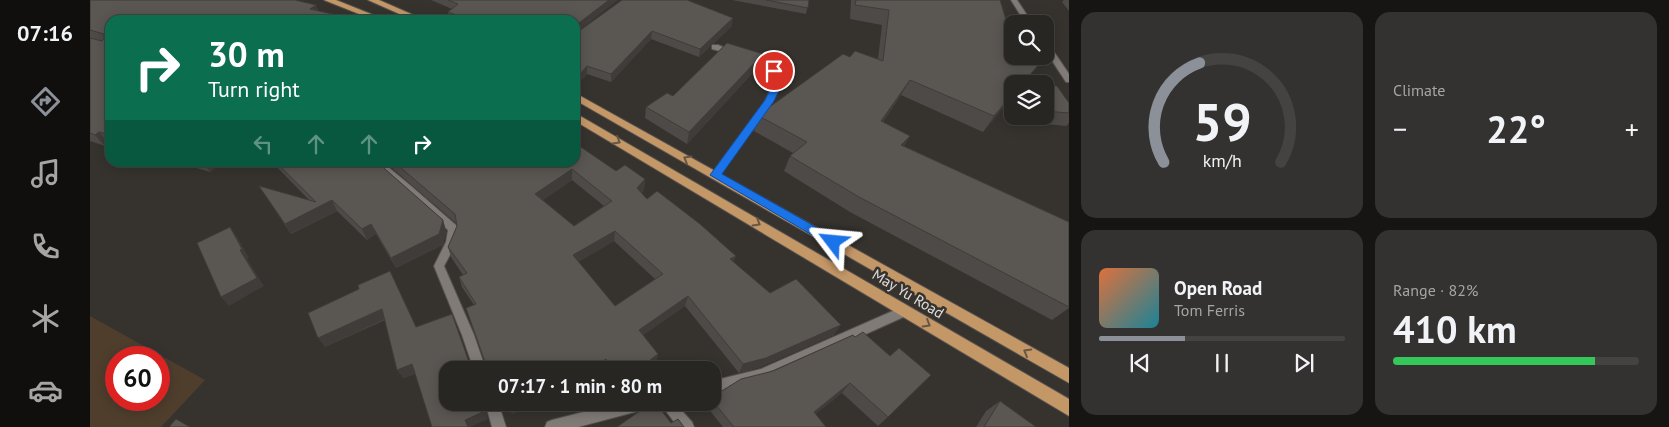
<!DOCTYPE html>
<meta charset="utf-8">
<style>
body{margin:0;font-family:"PT Sans",sans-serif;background:#343230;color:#f1f3f6;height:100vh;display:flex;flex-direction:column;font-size:19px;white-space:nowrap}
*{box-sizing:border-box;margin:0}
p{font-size:16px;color:#a5a5a6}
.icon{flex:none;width:28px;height:28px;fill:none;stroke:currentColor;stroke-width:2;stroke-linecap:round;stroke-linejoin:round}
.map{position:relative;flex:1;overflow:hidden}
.panel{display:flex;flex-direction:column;gap:12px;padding:12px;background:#161513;width:600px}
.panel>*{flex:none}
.banner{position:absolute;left:15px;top:15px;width:475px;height:152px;border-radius:15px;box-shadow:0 2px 12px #0003,0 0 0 1px #444341;background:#0b6e4f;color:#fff;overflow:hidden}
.fabs{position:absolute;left:914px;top:15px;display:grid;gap:10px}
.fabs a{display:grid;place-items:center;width:50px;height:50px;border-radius:10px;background:#282623;box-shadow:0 2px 12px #0003,0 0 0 1px #444341;font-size:25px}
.speed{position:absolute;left:15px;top:346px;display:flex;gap:10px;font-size:25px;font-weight:700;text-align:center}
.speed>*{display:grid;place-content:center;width:65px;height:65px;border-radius:50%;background:#282623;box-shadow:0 2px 12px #0003,0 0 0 1px #444341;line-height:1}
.speed .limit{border:8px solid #d22;background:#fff;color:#111}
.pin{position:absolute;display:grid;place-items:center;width:42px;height:42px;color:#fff;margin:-21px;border:2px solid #fff;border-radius:50%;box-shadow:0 1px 5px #0007}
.me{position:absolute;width:55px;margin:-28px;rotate:299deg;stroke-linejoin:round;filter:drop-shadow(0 0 4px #0008)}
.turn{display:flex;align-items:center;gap:18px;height:105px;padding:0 20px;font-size:22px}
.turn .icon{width:65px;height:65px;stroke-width:2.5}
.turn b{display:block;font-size:35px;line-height:42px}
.lanes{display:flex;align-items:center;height:48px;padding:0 20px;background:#0003;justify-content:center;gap:25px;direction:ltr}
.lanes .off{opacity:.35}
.big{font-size:38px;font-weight:700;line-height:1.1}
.panel .tile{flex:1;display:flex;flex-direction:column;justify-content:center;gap:8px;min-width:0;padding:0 18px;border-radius:15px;background:#343230}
.panel .dial{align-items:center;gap:0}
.dial svg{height:130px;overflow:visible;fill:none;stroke:#444341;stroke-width:7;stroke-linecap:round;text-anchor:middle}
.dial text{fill:#f1f3f6;stroke:none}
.song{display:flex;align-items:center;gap:15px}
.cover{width:60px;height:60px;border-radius:8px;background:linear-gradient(135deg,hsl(20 70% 55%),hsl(190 70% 35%))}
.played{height:5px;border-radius:2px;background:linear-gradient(90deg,#8c9099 35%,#444341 35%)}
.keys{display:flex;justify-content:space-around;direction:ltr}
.heat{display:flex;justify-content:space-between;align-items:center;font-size:28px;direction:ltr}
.charge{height:8px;border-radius:4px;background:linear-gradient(90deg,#34c759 82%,#444341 0)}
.panel .tiles{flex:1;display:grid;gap:12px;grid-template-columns:repeat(2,1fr)}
.trip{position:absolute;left:349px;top:361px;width:282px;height:50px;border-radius:15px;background:#282623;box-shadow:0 2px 12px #0003,0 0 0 1px #444341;font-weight:700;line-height:50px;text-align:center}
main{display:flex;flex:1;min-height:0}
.menu{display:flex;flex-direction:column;width:90px;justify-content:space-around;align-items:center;background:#100f0e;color:#a5a5a6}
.menu .icon{width:35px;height:35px}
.menu .current{color:#8c9099}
.menu b{font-size:22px;color:#f1f3f6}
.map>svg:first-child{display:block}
.green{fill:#4f3e2c;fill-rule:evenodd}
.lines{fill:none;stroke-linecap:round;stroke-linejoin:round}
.minor-casing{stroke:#54514e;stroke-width:2}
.primary-casing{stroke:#54514e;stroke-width:2}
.minor{fill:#807b77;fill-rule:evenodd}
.primary{fill:#c49767;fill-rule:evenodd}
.wall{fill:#4d4a47;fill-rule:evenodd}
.shaded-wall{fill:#3f3c39}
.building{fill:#5a5652;stroke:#3f3c39;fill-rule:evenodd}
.oneway{stroke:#685643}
.route{fill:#1a73e8;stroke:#114b97}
.labels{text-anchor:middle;stroke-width:5;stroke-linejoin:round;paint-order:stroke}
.street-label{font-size:15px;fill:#e0dddb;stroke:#36332f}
</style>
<main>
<nav class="menu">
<b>07:16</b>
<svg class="icon current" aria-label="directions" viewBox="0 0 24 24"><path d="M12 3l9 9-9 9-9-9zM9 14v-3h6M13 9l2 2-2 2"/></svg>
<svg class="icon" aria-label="music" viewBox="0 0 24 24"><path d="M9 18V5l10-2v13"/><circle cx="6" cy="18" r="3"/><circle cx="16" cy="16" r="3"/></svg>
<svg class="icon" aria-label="phone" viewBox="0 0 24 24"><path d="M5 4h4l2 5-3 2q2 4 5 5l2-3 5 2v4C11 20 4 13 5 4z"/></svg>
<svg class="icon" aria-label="climate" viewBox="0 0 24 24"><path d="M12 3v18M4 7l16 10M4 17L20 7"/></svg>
<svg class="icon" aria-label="car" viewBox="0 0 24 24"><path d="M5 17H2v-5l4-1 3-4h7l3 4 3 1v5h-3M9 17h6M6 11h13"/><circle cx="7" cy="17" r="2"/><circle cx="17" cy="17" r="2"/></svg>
</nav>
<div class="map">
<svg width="979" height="427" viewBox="0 0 979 427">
<rect width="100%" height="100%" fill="#36332f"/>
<path class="green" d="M0,316L115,380L71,427H0ZM26,358H69V400H26Z"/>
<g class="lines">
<g class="minor-casing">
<g id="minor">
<polygon points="921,0 927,0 943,24 936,24"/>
<polygon points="955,43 958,43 979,74 979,82 976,82 955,50"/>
<polygon points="622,45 628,45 648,53 647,55 644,55 622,49"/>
<path d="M654,55C673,54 686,68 691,84L682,103L628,177L625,178L620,175L622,173L675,101L683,84C678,68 670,64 654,59Z"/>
<path d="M281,162H292L321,186L367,226C371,239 360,254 354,266L384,335L396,370H384L372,335L344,266L356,242L358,230L315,190Z"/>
<polygon points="814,306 818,307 820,311 818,315 676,379 622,393 622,381 671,369"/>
<polygon points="395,402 408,402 416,427 402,427"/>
<polygon points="533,402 566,402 565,407 560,408 488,427 455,427 457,422 462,420"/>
<polygon points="569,402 584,402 602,422 604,427 588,427"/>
</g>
</g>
<g class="primary-casing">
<g id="primary">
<polygon points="234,0 246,0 296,20 284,20"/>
<polygon points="278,0 289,0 335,20 323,20"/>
<polygon points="485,93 979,368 979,383 485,100"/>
<polygon points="485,113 979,399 979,416 485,121"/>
</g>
</g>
<use href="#minor" class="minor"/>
<use href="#primary" class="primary"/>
</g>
<g class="wall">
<polygon points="0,0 226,5 228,11 265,19 266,20 20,20 20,144 18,143 15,146 0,141"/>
<polygon points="341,0 528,0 485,20 361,20 359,19 358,12 362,9"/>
<polygon points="642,0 719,0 716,14"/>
<polygon points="761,0 910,0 920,33 940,77 934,84 922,84 922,97 893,132 811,95 793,122 820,136 814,146 979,222 979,308 962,320 760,212 694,171 700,156 703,153 664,131 669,116 788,59 792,25 760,19"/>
<polygon points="974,0 979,0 979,11 972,2"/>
<polygon points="642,26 609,57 561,39 521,82 497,74 489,83 485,82 485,34"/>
<polygon points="673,54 669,66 597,144 555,118 556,107 583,96"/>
<polygon points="955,84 979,103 979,123 976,126 945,123 941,116 955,116"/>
<polygon points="86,162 132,162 120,172"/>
<polygon points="182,162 287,162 353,220 356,231 353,245 306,268 286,234 277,240 247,211 201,234 169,186 219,200"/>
<path d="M295,162H485L526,171L555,179L554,190L551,193L557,199L646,256L643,262L680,293L744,335L670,367L649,373L595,306L553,335L568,354L566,363L556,370H516L515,368L513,370H358L398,419L325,374L313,378L295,320L235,347L269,289L326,327L379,362H394L376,308L384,305L372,287L369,277L373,275L361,257L358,247L367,226L366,223ZM482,180L514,206L484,226L453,200ZM524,241L565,279L525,306L488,262Z"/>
<polygon points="763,335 798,417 788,426 752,393 725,414 736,427 633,427 617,407 619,402 622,402 622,397"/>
<polygon points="910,401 946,427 886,427 896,411"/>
<polygon points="410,402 449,402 422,414 420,409 413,412"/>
</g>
<g class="shaded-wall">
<polygon points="519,0 528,0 485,34 485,26"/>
<polygon points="226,5 230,15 220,9"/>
<polygon points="643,18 642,26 609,57 610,49"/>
<polygon points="562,31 561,39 521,82 521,74"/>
<polygon points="673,54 669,66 597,144 599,132"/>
<polygon points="951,62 934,84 932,84"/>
<polygon points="497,66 497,74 489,83 489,75"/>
<polygon points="820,80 811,95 783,136 791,121"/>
<polygon points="922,95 922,97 893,132 904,116"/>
<polygon points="9,132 18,143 15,146 5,135"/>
<polygon points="820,136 811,151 811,145"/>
<polygon points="113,162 132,162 120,172"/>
<polygon points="482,169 482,180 446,205 445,194"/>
<polygon points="555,179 554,190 546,199 547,188"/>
<polygon points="242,200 247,211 201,234 195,224"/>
<polygon points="353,220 356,231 353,245 306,268 301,258"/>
<polygon points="281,224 286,234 277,240 272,229"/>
<polygon points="140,227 147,237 159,258 157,259 174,286 139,306 131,297 150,250"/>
<polygon points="525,231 524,241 483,265 483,255"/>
<polygon points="646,256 642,266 640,259"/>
<polygon points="598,296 595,306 547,339 549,330"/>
<polygon points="292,309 297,318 235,347 228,338"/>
<polygon points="751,325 744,335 670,367 649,373 653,364"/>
<polygon points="568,354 566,363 556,370 549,370 550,368"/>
<polygon points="516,359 515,368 513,370 500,370"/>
<polygon points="322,364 327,373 313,378 307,370"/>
<polygon points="760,383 752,393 716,421 724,412"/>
<polygon points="393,402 394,402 398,419 380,427 378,427 375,420"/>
<polygon points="413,402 419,402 420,409 413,412 411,404"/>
<polygon points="428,402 449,402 422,414 420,406"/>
</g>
<g class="building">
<polygon points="0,0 205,0 226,5 220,9 265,19 264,20 20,20 20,135 9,132 5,135 0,133 0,38 12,41 14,39 14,34 0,30"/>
<polygon points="358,0 519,0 485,26 485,20 381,20 358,12 368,4"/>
<polygon points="532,0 597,0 643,18 610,49 562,31 521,74 497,66 489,75 485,74 485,34"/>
<polygon points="676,0 719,0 718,8"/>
<polygon points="766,0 910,0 920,33 922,33 922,56 947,56 951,62 932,84 922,84 922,95 904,116 820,80 791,121 820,136 811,145 979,222 979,307 769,197 700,156 717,142 669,116 671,113 753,54 760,57 765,51 793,61 799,10 765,5"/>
<polygon points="637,43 673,54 599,132 556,107 577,93 583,96"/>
<polygon points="955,84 967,86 979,103 979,113 955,111"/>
<path d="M485,143L526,171L535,165L555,179L547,188L557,199L567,191L610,224L646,256L640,259L680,293L706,279L751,325L676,358L653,364L598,296L549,330L568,354L550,368L551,370H523L516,359L500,370H358V402H393L395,411L375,420L378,427H342L322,364L307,370L292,309L228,338L218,313L269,289L268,285L300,271L326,327L362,314L379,362H395L376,308L386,304L369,277L377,273L358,247L367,226L365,214L304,162H485ZM482,169L522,201L484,226L445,194ZM525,231L573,274L525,306L483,255Z"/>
<polygon points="186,162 287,162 353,220 349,234 301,258 281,224 272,229 242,200 195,224 169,186 226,202"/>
<polygon points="140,227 152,249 150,250 167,278 131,297 107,243"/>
<polygon points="773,332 800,356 809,348 841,375 798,417 760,383 724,412 736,427 644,427 622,400 622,397 651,379 683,371 763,335 765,337"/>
<polygon points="910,401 946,427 894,427"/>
<polygon points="419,402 428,402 420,406"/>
<polygon points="563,402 565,402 581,423 588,419 594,427 527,427"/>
<polygon points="86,419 100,427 79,427"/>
</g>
<defs><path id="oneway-chevron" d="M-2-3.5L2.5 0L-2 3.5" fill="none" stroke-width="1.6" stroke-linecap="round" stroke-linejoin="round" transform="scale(1.25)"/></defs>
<g class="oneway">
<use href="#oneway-chevron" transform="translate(527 141) rotate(31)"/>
<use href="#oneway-chevron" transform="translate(597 159) rotate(-150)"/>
<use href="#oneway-chevron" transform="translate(667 223) rotate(31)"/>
<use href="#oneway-chevron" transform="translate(837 324) rotate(31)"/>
<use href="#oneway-chevron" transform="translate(937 352) rotate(-150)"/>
</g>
<polygon class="route" points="684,68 688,71 692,84 684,101 632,174 747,239 747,245 739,245 620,175 675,100 683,84 679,71"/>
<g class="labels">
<g class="street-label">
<text transform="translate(818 294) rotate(31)" y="5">May Yu Road</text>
</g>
</g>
</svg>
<div class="fabs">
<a><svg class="icon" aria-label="search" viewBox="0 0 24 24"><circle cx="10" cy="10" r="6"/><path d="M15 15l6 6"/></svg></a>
<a><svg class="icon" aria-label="layers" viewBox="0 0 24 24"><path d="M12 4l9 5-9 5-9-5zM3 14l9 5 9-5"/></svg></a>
</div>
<div class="speed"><div class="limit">60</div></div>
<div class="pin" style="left:684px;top:71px;background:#d93025"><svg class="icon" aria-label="arrive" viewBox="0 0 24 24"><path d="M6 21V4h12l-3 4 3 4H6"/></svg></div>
<svg class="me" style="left:743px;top:242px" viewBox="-20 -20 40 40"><path d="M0-17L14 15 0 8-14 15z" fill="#1a73e8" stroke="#fff" stroke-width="4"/></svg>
<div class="trip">07:17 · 1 min · 80 m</div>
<div class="banner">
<div class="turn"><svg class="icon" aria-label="right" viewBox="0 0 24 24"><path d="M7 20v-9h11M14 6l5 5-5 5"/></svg><div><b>30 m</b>Turn right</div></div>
<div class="lanes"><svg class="icon off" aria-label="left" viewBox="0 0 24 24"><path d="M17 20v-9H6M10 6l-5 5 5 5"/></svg><svg class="icon off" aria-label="ahead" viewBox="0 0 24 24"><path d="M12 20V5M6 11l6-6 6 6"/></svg><svg class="icon off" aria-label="ahead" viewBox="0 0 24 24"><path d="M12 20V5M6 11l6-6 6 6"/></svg><svg class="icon" aria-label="right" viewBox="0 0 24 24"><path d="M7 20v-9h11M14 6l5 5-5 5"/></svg></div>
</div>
</div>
<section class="panel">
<div class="tiles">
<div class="tile dial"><svg viewBox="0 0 100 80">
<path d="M14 69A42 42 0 1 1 86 69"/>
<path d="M14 69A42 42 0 0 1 36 8" stroke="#8c9099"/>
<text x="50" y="56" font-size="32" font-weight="700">59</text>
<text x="50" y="72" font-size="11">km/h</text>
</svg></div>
<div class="tile"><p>Climate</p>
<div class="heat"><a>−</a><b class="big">22°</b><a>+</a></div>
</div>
<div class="tile">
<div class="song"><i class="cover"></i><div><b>Open Road</b><p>Tom Ferris</p></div></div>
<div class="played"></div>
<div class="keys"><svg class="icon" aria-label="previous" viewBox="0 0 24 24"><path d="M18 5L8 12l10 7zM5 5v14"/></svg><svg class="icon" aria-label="pause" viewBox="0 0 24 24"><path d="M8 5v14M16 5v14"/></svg><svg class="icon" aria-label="next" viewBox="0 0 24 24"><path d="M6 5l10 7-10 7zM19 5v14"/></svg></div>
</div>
<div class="tile"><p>Range · 82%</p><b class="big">410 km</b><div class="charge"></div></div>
</div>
</section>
</main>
